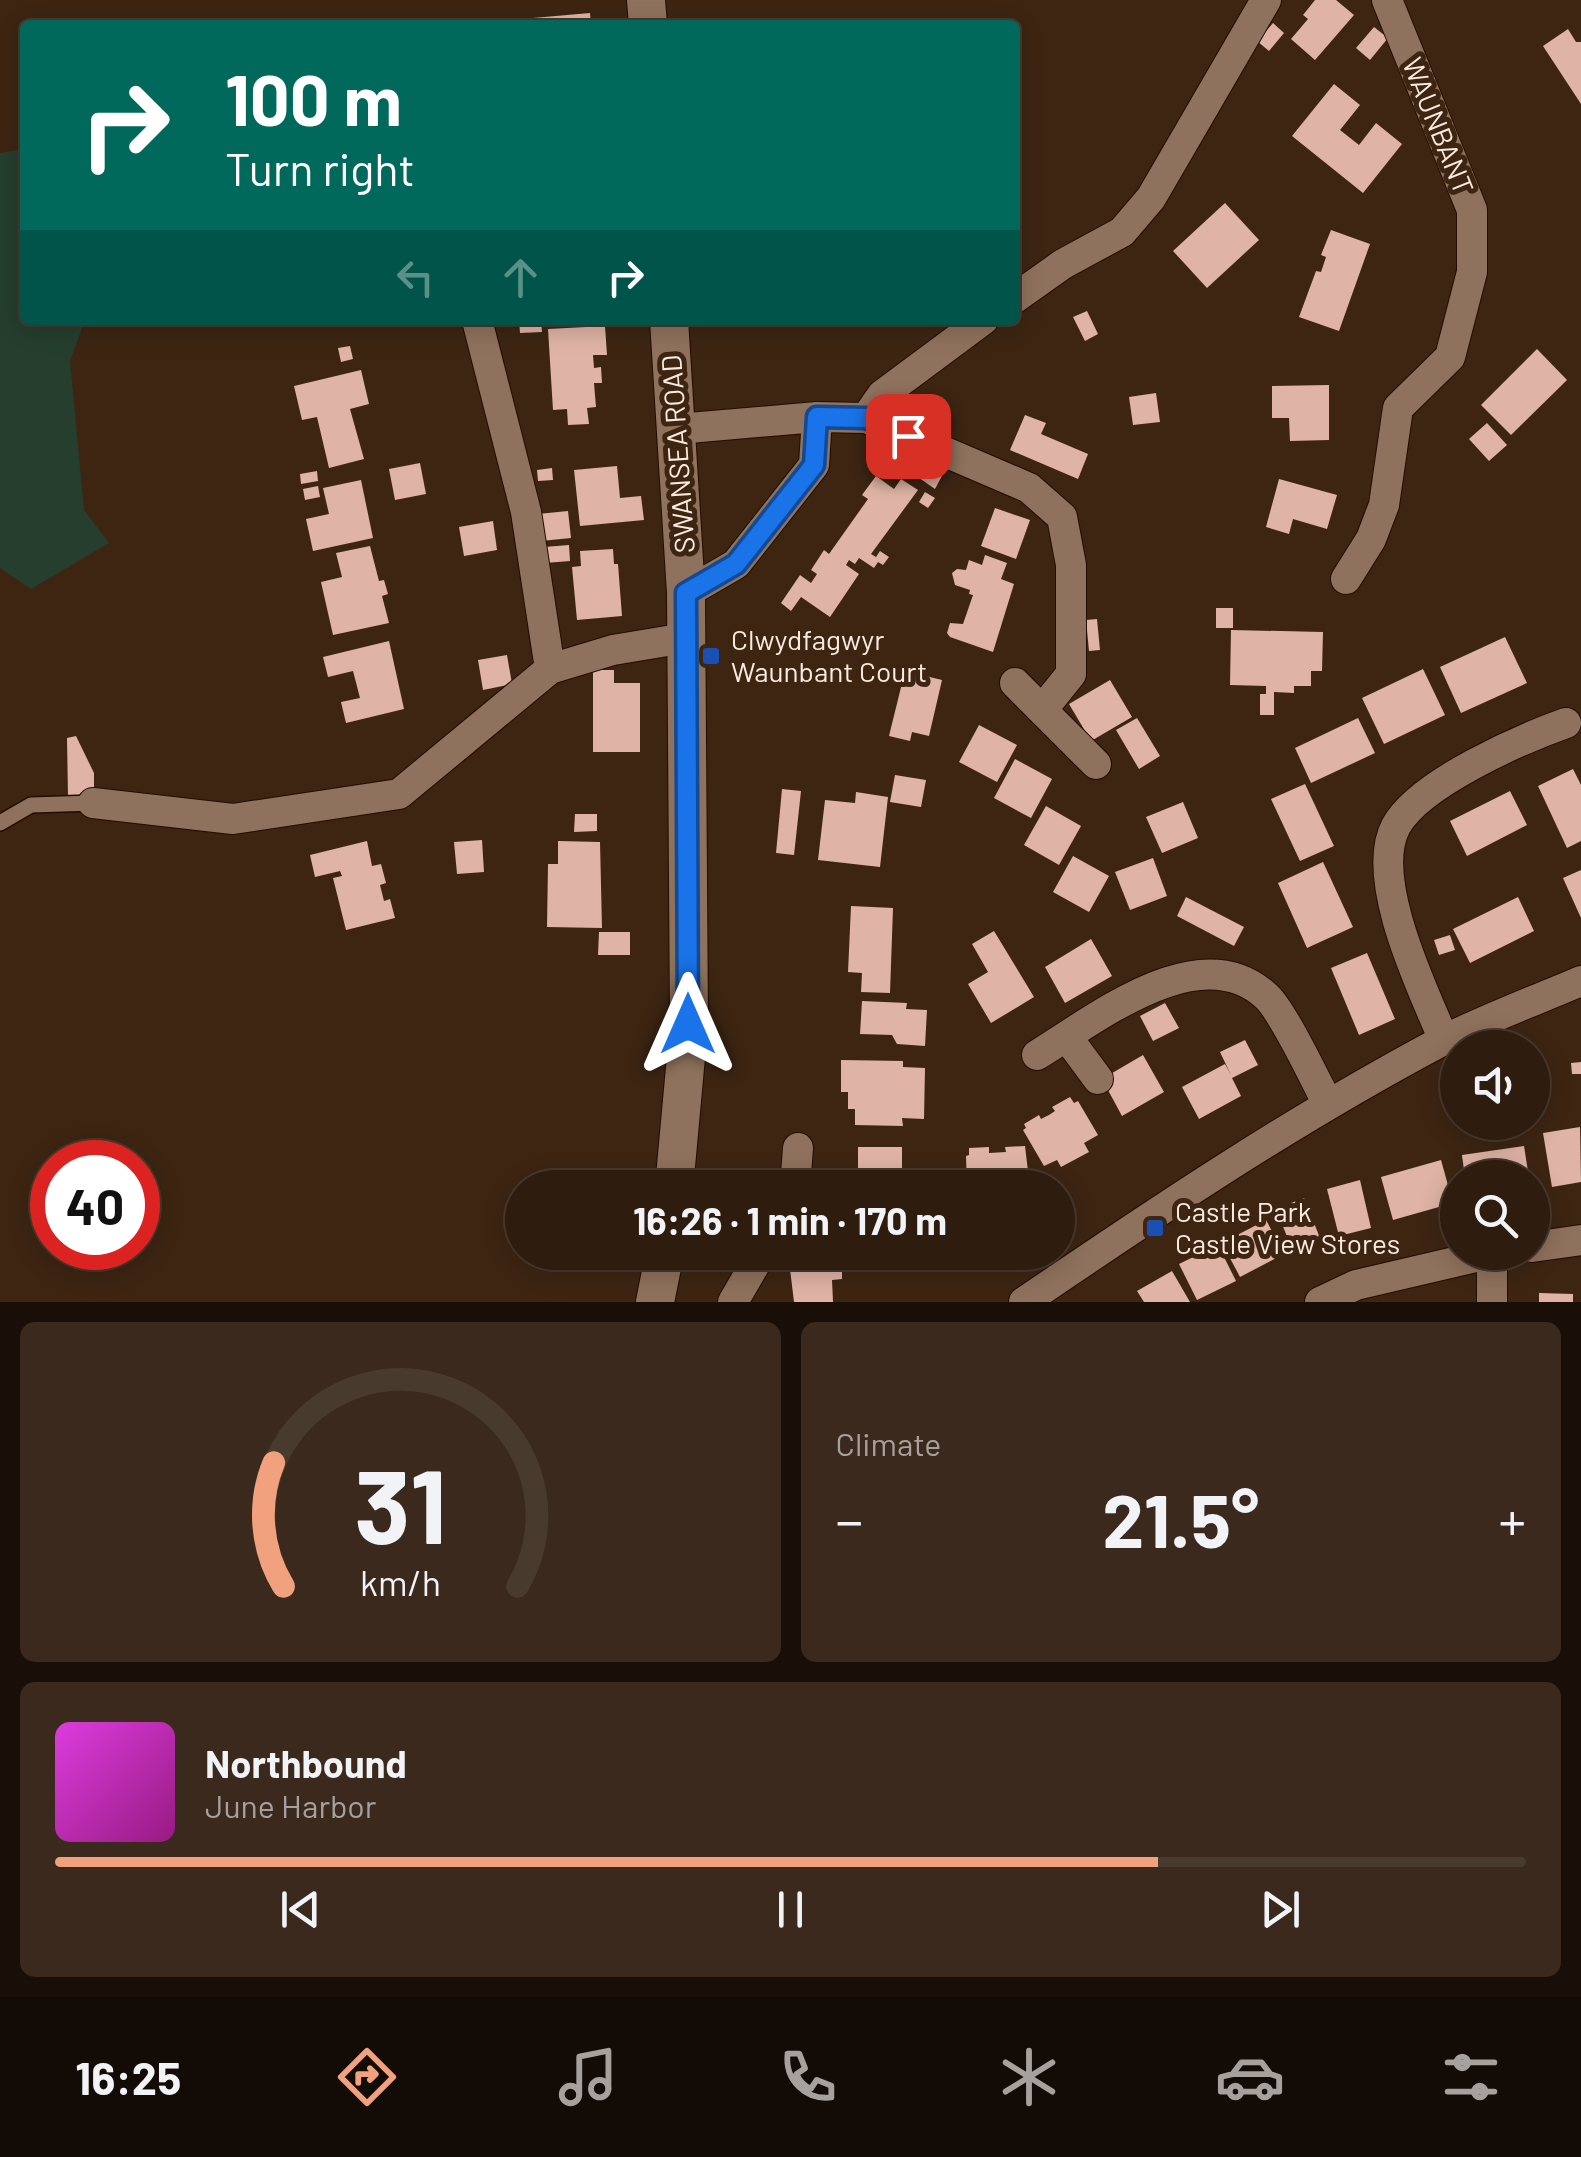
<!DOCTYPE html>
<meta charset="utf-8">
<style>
body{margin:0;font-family:Barlow,sans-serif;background:#3a291c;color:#f1f3f6;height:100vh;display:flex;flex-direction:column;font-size:38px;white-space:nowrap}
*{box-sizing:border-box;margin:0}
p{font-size:32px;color:#a7a19e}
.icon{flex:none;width:55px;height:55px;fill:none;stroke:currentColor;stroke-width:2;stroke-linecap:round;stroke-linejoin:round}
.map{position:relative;height:1302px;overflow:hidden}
.side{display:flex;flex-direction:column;gap:20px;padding:20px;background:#190f08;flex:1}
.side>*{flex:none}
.top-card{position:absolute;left:20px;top:20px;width:1000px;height:305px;border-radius:10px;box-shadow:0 5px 25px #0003,0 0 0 2px #493a2e;background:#00695c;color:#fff;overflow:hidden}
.buttons{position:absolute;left:1440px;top:1030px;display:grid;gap:20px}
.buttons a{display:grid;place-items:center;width:110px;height:110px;border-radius:50%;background:#2e1c0e;box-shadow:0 5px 25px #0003,0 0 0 2px #493a2e;font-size:50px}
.speed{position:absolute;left:30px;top:1140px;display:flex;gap:20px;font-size:50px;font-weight:700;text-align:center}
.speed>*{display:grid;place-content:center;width:130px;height:130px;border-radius:50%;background:#2e1c0e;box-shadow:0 5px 25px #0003,0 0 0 2px #493a2e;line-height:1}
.speed .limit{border:15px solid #d22;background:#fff;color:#111}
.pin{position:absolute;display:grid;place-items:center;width:85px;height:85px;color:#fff;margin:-42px;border-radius:20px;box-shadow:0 5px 15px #0006}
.me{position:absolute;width:110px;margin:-55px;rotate:0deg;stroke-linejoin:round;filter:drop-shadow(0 0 8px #0008)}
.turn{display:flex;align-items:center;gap:35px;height:210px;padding:0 40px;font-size:45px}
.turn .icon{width:130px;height:130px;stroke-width:2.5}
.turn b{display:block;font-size:70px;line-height:85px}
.lanes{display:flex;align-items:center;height:95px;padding:0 40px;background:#0003;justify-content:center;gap:50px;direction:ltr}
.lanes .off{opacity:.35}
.big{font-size:75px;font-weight:700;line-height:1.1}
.side .tile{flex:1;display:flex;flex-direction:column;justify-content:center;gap:15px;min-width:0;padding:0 35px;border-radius:15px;background:#3a291c}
.side .dial{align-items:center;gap:0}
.dial svg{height:260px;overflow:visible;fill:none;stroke:#493a2e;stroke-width:7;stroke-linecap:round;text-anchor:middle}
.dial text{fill:#f1f3f6;stroke:none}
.song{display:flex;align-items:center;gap:30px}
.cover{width:120px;height:120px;border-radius:15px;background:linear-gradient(135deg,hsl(300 70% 55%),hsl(310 70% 35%))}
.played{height:10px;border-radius:5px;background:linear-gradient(90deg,#f2a17e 75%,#493a2e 75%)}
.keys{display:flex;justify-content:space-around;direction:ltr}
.heat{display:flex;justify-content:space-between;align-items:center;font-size:55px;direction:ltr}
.side .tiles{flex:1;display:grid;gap:20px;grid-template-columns:1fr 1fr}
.tile:last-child{grid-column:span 2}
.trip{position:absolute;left:505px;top:1170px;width:570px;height:100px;border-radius:50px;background:#2e1c0e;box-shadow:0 5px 25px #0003,0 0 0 2px #493a2e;font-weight:700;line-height:100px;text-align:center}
.tab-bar{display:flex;height:160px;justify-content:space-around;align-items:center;background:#120b06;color:#a7a19e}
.tab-bar .icon{width:70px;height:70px}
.tab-bar .active{color:#f2a17e}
.tab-bar b{font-size:45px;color:#f1f3f6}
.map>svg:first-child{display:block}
.green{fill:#263e2e}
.building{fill:#dfb4a6}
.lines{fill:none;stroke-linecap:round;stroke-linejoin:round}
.service-casing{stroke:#230d00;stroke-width:18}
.minor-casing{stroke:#230d00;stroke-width:32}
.tertiary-casing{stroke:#230d00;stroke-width:40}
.service{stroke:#8f725d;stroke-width:15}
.minor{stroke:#8f725d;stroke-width:30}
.tertiary{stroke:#8f725d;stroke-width:38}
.route-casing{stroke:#114b97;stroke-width:25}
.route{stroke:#1a73e8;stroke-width:18}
.transit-dot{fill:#1a4fb4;stroke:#3d2512;stroke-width:4}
.labels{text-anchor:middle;stroke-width:10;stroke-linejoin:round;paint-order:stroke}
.street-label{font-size:28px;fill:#fbeade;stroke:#3d2512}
.poi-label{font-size:28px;fill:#fbeade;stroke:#3d2512;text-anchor:start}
</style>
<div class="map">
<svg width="1581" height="1302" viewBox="0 0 1581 1302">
<rect width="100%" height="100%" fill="#3d2512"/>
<polygon class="green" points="25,149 25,320 85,320 70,361 84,510 109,543 31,589 0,568 0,153"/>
<g class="building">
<polygon points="1315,0 1336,0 1354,15 1315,60 1291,39 1308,19 1303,15"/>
<polygon points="590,13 591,25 533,25 533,18"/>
<polygon points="1273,23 1284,33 1269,51 1257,41"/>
<polygon points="1374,27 1388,38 1370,60 1356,48"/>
<polygon points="1568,29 1576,42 1581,42 1581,104 1543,46"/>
<polygon points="1334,84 1360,105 1340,130 1359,145 1376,123 1402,144 1363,193 1292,136"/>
<polygon points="1225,203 1259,240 1207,288 1173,251"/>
<polygon points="1331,230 1370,244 1339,331 1299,317 1316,271 1321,272 1326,257 1321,255"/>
<polygon points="1087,311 1098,334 1085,341 1073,317"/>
<polygon points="519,320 541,320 542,332 520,333"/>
<polygon points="605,326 607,355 593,355 594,368 601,367 602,383 594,383 596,407 587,408 589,424 568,425 567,409 553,410 548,329"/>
<polygon points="350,346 353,359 341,362 338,348"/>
<polygon points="1537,349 1567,380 1511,435 1481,405"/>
<polygon points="361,370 369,404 350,409 364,459 329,468 317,417 302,420 294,386"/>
<polygon points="1329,385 1329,440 1290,441 1289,418 1272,418 1272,386"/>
<polygon points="1156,393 1160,422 1133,425 1129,397"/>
<polygon points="1025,415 1046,423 1041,434 1088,454 1078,479 1010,450"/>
<polygon points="1487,423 1507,445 1489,461 1469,439"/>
<polygon points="920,461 944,472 935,489 912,473"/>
<polygon points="420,463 426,494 395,500 389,469"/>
<polygon points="617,466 620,498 641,496 644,520 580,526 574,470"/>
<polygon points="552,468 553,480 538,481 537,470"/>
<polygon points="317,471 318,481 301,484 300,474"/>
<polygon points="876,476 894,489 901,479 918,490 871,554 876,557 880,551 889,557 883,565 878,562 874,568 859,558 855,564 849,560 846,565 859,574 830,617 801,597 791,611 781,603 800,575 811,583 817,574 811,570 824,550 829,554 868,499 862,495"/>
<polygon points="1279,479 1337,495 1327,529 1293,519 1289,534 1266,527"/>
<polygon points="361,480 373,538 313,551 306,519 329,514 323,488"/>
<polygon points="318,486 320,497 305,500 303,489"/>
<polygon points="925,492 935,498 928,508 919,502"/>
<polygon points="995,508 1030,520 1016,559 981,546"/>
<polygon points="568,511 571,538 541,541 538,514"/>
<polygon points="493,521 497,550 464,556 459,527"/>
<polygon points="569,545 570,561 545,563 544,547"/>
<polygon points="370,546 379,581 384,580 388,594 382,596 389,623 333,635 321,582 342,577 336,553"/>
<polygon points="613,549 614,564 618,564 622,616 577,620 572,567 581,566 580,551"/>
<polygon points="985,555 1007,563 1001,579 1014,584 993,652 950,637 947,633 950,623 963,624 973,595 969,594 970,590 955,585 952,573 957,569 966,570 969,560 982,565"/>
<rect x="1216" y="608" width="17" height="20"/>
<polygon points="1097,619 1100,650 1089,651 1086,620"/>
<polygon points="1231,630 1323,632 1322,671 1311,671 1311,686 1294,686 1294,693 1274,692 1274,715 1260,715 1260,694 1266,694 1266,686 1230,685"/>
<polygon points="1505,637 1527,683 1461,713 1440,667"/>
<polygon points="389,641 404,709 346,723 341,702 360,698 353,671 328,677 323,657"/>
<polygon points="507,655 512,684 483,690 478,660"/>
<polygon points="1423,669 1445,715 1384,744 1362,698"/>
<polygon points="593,670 614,670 614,683 640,683 640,752 593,752"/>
<polygon points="905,671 942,680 929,736 912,732 910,741 889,736"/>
<polygon points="1110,680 1132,717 1091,741 1069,704"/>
<polygon points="1137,718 1160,756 1139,769 1116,730"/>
<polygon points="1358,718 1375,753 1311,783 1295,748"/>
<polygon points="979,725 1017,745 997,782 959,762"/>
<polygon points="76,736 94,773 94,795 68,796 67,738"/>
<polygon points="1015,759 1052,779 1031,818 994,798"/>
<polygon points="1573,769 1581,785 1581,841 1567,848 1538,786"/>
<polygon points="895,775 926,780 921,807 890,802"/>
<polygon points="1305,784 1334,846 1300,861 1271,799"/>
<polygon points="782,789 801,791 794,855 776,853"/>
<polygon points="1510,791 1527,825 1467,856 1450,821"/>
<polygon points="856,792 888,797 880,867 818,860 825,800 855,803"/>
<polygon points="1183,802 1198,838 1162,853 1146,817"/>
<polygon points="1046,806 1081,826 1059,865 1024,845"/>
<polygon points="575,814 597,814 597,831 574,832"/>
<polygon points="482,840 484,872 457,874 454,842"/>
<polygon points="367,841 372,866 381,864 386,883 380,885 384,901 390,899 395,918 346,930 333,878 342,876 340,871 315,877 310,855"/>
<polygon points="558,841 600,842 602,928 547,927 548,864 558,864"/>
<polygon points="1073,856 1109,876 1089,912 1053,892"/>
<polygon points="1153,858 1167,896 1130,910 1115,872"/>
<polygon points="1323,862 1353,927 1307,948 1278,883"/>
<polygon points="1581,870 1581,918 1563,878"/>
<polygon points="1186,897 1244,927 1234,946 1177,916"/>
<polygon points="1518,897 1534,931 1470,963 1453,929"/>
<polygon points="851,906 893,908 890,993 861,992 862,973 848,972"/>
<polygon points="994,931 1034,997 991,1023 968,984 988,972 972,944"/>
<polygon points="599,932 630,932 630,955 598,955"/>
<polygon points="1450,935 1455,950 1439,955 1434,940"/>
<polygon points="1091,939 1112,976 1065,1003 1045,967"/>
<polygon points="1367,953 1395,1019 1359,1035 1331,968"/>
<polygon points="862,1001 907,1003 906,1009 927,1010 925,1046 897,1044 892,1035 860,1034"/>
<polygon points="1165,1003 1179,1028 1153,1041 1140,1016"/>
<polygon points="1245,1040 1258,1065 1232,1078 1241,1096 1199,1119 1182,1087 1225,1064 1231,1075 1220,1052"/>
<polygon points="1143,1055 1164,1092 1122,1116 1102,1079"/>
<polygon points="841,1060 903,1061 903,1067 925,1068 924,1119 902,1118 903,1126 855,1125 855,1109 848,1109 848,1092 841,1092"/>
<polygon points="1581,1062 1581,1074 1572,1074 1571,1063"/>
<polygon points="1070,1097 1074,1103 1078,1101 1098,1135 1084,1143 1089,1152 1061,1167 1057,1160 1044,1166 1023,1130 1026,1128 1024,1124 1039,1115 1041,1119 1049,1115 1055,1111 1052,1107"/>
<polygon points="1580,1127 1581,1182 1552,1187 1543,1133"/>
<polygon points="1025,1146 1030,1188 967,1188 966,1156 969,1155 969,1148 989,1147 989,1153 1006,1152 1005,1147"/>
<polygon points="1524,1146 1529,1178 1465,1178 1462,1155"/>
<rect x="858" y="1147" width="44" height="41"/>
<polygon points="1441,1160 1453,1203 1393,1220 1381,1177"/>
<polygon points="1360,1180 1371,1228 1339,1236 1327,1189"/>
<polygon points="1304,1198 1320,1238 1292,1249 1276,1209"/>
<polygon points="1266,1220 1284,1254 1240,1277 1222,1243"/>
<polygon points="1218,1245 1236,1281 1197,1300 1179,1264"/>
<polygon points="831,1259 842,1261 842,1279 832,1280 833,1302 794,1302 789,1261"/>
<polygon points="1172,1271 1190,1302 1144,1302 1137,1291"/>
<polygon points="1539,1293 1573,1294 1573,1302 1539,1302"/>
</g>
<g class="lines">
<g class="service-casing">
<polyline id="service" points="0,823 31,805 93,803"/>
</g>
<g class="minor-casing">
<g id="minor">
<polyline points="1015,298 1063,264 1122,232 1151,198 1266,0"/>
<polyline points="477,320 526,512 550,669"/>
<polyline points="866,418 882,395 983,320"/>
<polyline points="677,429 817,417 866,418 1029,488 1062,517 1071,565 1071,674 1042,710"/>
<polyline points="1346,579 1371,539 1384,505 1398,408 1450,357 1472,272 1472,210 1387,0"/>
<polyline points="686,593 736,564 814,465 817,417"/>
<polyline points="1015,683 1096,764"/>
<polyline points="93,803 233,819 399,794 550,669 613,650 685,638"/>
<polyline points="1067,1037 1098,1079"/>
<path d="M1444,1040C1423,990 1368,878 1396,826C1420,783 1521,739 1566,723"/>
<path d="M1037,1055C1096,1019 1201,934 1267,997C1284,1013 1315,1080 1328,1104"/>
<polyline points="795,1188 798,1148"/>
<polyline points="1532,1247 1581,1240"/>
<polyline points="1492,1253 1492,1302"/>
<polyline points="733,1302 762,1252"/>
<path d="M1024,1302C1159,1210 1295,1119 1440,1042C1485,1019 1534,1001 1581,981"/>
<polyline points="1320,1302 1356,1285 1497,1252"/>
</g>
</g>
<g class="tertiary-casing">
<g id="tertiary">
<polyline points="646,0 648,25"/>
<polyline points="669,320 686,593 689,1024 674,1188"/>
<polyline points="655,1302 665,1252"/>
</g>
</g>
<use href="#service" class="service"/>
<use href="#minor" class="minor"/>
<use href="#tertiary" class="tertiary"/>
</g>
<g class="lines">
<g class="route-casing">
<polyline id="route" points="688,1024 686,593 736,564 814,465 817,417 866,418 908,436"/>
</g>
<use href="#route" class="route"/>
</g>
<g class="transit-dot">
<rect x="701" y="646" width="20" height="20" rx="5"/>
<rect x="1145" y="1218" width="20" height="20" rx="5"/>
</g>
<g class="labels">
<g class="street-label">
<text transform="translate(1438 126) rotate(68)" y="10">WAUNBANT</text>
<text transform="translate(678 454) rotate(-94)" y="10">SWANSEA ROAD</text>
</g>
<g class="poi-label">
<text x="731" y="650">Clwydfagwyr<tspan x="731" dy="32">Waunbant Court</tspan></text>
<text x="1175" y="1222">Castle Park<tspan x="1175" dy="32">Castle View Stores</tspan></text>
</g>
</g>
</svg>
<div class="buttons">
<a><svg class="icon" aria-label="sound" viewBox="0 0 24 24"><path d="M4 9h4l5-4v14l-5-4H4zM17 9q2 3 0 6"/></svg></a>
<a><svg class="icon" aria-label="search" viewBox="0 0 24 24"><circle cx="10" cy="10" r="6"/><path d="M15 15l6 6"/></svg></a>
</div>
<div class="speed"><div class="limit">40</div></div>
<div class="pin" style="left:908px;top:436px;background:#d93025"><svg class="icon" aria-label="arrive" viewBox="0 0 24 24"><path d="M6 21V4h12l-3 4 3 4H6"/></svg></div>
<svg class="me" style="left:688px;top:1024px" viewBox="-20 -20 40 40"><path d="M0-17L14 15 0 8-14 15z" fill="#1a73e8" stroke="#fff" stroke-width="4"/></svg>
<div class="trip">16:26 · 1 min · 170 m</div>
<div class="top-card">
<div class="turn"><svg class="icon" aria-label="right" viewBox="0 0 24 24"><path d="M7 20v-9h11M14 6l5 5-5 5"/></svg><div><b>100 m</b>Turn right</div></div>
<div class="lanes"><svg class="icon off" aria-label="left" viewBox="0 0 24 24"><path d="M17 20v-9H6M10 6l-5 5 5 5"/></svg><svg class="icon off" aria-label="ahead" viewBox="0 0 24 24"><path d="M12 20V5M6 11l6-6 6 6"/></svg><svg class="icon" aria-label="right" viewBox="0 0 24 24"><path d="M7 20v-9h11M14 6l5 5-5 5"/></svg></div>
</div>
</div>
<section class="side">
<div class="tiles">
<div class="tile dial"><svg viewBox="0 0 100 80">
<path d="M14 69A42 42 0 1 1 86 69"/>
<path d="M14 69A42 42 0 0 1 11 31" stroke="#f2a17e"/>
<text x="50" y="56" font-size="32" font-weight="700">31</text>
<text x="50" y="72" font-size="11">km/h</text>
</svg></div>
<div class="tile"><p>Climate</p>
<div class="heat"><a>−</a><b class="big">21.5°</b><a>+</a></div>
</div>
<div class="tile">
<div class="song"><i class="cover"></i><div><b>Northbound</b><p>June Harbor</p></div></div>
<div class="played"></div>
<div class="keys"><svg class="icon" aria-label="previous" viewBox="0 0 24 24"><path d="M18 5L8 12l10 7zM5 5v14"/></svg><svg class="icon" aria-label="pause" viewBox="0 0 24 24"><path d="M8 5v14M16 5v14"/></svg><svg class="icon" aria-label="next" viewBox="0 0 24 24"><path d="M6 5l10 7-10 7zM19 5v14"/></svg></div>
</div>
</div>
</section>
<nav class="tab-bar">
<b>16:25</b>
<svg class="icon active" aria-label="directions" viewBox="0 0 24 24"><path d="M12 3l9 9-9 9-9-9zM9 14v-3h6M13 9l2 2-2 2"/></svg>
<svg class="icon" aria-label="music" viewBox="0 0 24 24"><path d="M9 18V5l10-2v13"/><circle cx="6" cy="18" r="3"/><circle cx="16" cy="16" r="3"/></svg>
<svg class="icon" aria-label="phone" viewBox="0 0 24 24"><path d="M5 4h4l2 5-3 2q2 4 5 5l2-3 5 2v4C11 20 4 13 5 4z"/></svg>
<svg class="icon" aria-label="climate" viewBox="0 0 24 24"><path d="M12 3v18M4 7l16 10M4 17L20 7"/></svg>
<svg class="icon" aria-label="car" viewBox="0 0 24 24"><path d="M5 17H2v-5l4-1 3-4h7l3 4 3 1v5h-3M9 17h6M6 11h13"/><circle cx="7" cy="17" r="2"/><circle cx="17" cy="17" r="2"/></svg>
<svg class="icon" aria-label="filters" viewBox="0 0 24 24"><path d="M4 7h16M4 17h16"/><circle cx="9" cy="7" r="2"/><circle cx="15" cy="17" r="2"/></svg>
</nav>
